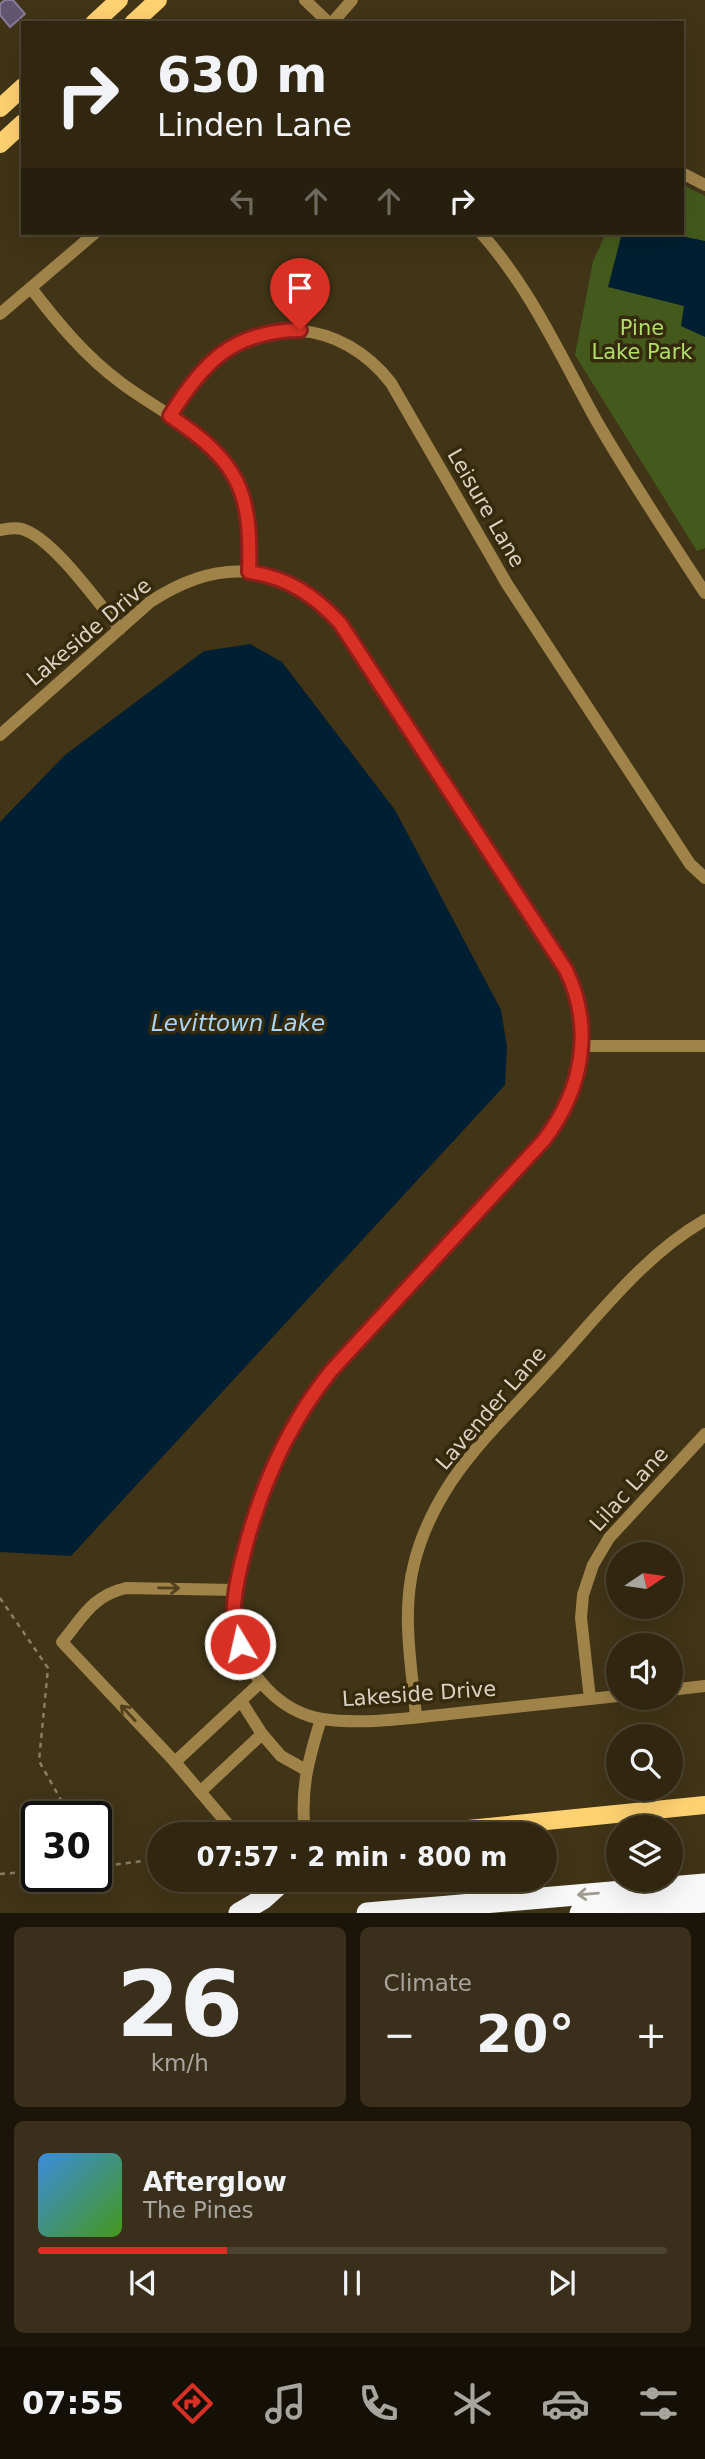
<!DOCTYPE html>
<meta charset="utf-8">
<style>
body{margin:0;font-family:"DejaVu Sans",sans-serif;background:#392f1a;color:#f1f3f6;height:100vh;display:flex;flex-direction:column;font-size:26px;white-space:nowrap}
*{box-sizing:border-box;margin:0}
p{font-size:23px;color:#a8a59f}
.icon{flex:none;width:38px;height:38px;fill:none;stroke:currentColor;stroke-width:2;stroke-linecap:round;stroke-linejoin:round}
.map{position:relative;height:1913px;overflow:hidden}
.drawer{display:flex;flex-direction:column;gap:14px;padding:14px;background:#1b1509;flex:1}
.drawer>*{flex:none}
.guide{position:absolute;left:21px;top:21px;width:663px;height:214px;border-radius:0px;box-shadow:0 7px 28px #0002,0 0 0 2px #4c4431;background:#312711;color:#f1f3f6;overflow:hidden}
.needle{width:46px;rotate:77deg}
.buttons{position:absolute;left:606px;top:1542px;display:grid;gap:14px}
.buttons a{display:grid;place-items:center;width:77px;height:77px;border-radius:50%;background:#312711;box-shadow:0 7px 28px #0002,0 0 0 2px #4c4431;font-size:35px}
.speed{position:absolute;left:21px;top:1801px;display:flex;gap:14px;font-size:35px;font-weight:700;text-align:center}
.speed>*{display:grid;place-content:center;width:91px;height:91px;border-radius:50%;background:#312711;box-shadow:0 7px 28px #0002,0 0 0 2px #4c4431;line-height:1}
.speed .limit{border:4px solid #111;border-radius:10px;background:#fff;color:#111}
.pin{position:absolute;display:grid;place-items:center;width:60px;height:60px;color:#fff;margin:-72px -30px;border-radius:50% 50% 50% 0;rotate:-45deg;box-shadow:0 0 7px #0007}
.pin .icon{rotate:45deg}
.me{position:absolute;width:77px;margin:-38px;rotate:351deg;stroke-linejoin:round;filter:drop-shadow(0 0 5px #0008)}
.turn{display:flex;align-items:center;gap:24px;height:147px;padding:0 21px;font-size:32px}
.turn .icon{width:91px;height:91px;stroke-width:2.5}
.turn b{display:block;font-size:49px;line-height:60px}
.lanes{display:flex;align-items:center;height:66px;padding:0 21px;background:#0003;justify-content:center;gap:35px;direction:ltr}
.lanes .off{opacity:.35}
.big{font-size:52px;font-weight:700;line-height:1.1}
.drawer .tile{flex:1;display:flex;flex-direction:column;justify-content:center;gap:10px;min-width:0;padding:0 24px;border-radius:10px;background:#392f1a}
.drawer .dial{align-items:center;gap:0}
.dial b{font-size:91px;line-height:1}
.song{display:flex;align-items:center;gap:21px}
.cover{width:84px;height:84px;border-radius:10px;background:linear-gradient(135deg,hsl(210 70% 55%),hsl(100 70% 35%))}
.played{height:7px;border-radius:4px;background:linear-gradient(90deg,#d93025 30%,#4c4431 30%)}
.keys{display:flex;justify-content:space-around;direction:ltr}
.heat{display:flex;justify-content:space-between;align-items:center;font-size:38px;direction:ltr}
.drawer .tiles{flex:1;display:grid;gap:14px;grid-template-columns:1fr 1fr}
.tile:last-child{grid-column:span 2}
.trip{position:absolute;left:147px;top:1822px;width:410px;height:70px;border-radius:35px;background:#312711;box-shadow:0 7px 28px #0002,0 0 0 2px #4c4431;font-weight:700;line-height:70px;text-align:center}
.tab-bar{display:flex;height:112px;justify-content:space-around;align-items:center;background:#141007;color:#a8a59f}
.tab-bar .icon{width:49px;height:49px}
.tab-bar .current{color:#d93025}
.tab-bar b{font-size:32px;color:#f1f3f6}
.map>svg:first-child{display:block}
.green{fill:#435a1c}
.water{fill:#011f32}
.building{fill:#635673;stroke:#887b99;stroke-width:2}
.lines{fill:none;stroke-linecap:round;stroke-linejoin:round}
.path{stroke:#897e67;stroke-width:2.5;stroke-dasharray:5 5;stroke-linecap:butt}
.minor{stroke:#9f8349;stroke-width:12}
.major{stroke:#ffd271;stroke-width:18}
.highway{stroke:#f9f9f9;stroke-width:21}
.oneway{stroke:#50401c}
.oneway2{stroke:#a19c8f}
.route-casing{stroke:#8d1f18;stroke-width:18}
.route{stroke:#d93025;stroke-width:12}
.labels{text-anchor:middle;stroke-width:7;stroke-linejoin:round;paint-order:stroke}
.park-label{font-size:21px;fill:#afdd67;stroke:#362a0d}
.street-label{font-size:21px;fill:#dad2c2;stroke:#362a0d}
.water-label{font-size:23px;font-style:italic;fill:#a9d4f3;stroke:#362a0d}
</style>
<div class="map">
<svg width="705" height="1913" viewBox="0 0 705 1913">
<rect width="100%" height="100%" fill="#413417"/>
<polygon class="green" points="683,185 705,196 705,548 697,551 575,355 593,261 606,233 682,233"/>
<g class="water">
<polygon points="622,233 667,233 705,241 705,337 681,326 684,306 608,287"/>
<polygon points="250,644 282,662 395,810 501,1010 507,1047 505,1085 71,1556 0,1552 0,822 65,755 204,651"/>
</g>
<polygon class="building" points="5,0 13,0 25,14 10,27 0,15 0,4"/>
<g class="lines">
<g class="path">
<polyline points="0,1598 48,1668 39,1761 70,1816"/>
<polyline points="96,1867 159,1859"/>
<polyline points="0,1874 37,1871"/>
</g>
<g class="minor">
<polyline points="305,0 329,23"/>
<polyline points="332,23 352,0"/>
<polyline points="682,173 705,185"/>
<path d="M481,233C530,288 560,355 596,420C630,479 668,536 705,593"/>
<path d="M31,288C57,322 85,356 120,382C164,416 232,441 245,502C250,525 250,548 249,572"/>
<polyline points="0,314 95,233"/>
<path d="M170,416C180,401 188,385 200,372C257,311 342,319 391,383L507,584L690,864L705,878"/>
<path d="M0,530C7,529 14,527 22,529C53,538 98,603 120,629"/>
<path d="M0,735L150,602C220,556 282,561 339,623L566,970C587,1013 588,1061 567,1104C548,1145 508,1178 477,1210C443,1247 409,1284 375,1322C349,1350 323,1378 302,1411C277,1448 260,1495 248,1539C238,1576 228,1614 243,1651C256,1685 286,1713 322,1719C363,1725 408,1718 449,1714C505,1708 562,1702 618,1696"/>
<polyline points="582,1046 705,1046"/>
<polyline points="670,1690 705,1686"/>
<polyline points="590,1699 581,1618 583,1595 593,1565 609,1538 705,1434"/>
<polyline points="241,1701 262,1734 281,1756 306,1770"/>
<path d="M416,1717C412,1667 401,1614 414,1564C421,1535 434,1508 451,1482C479,1440 518,1404 552,1366C599,1315 644,1255 705,1220"/>
<path d="M175,1762L62,1642C83,1617 92,1596 126,1588L236,1590"/>
<polyline points="200,1792 262,1734"/>
<polyline points="236,1834 175,1762 261,1682"/>
<path d="M305,1834C300,1790 308,1761 321,1719"/>
</g>
<g class="major">
<polyline points="94,23 119,0"/>
<polyline points="133,23 158,0"/>
<polyline points="0,108 23,87"/>
<polyline points="0,144 23,123"/>
<polyline points="418,1834 705,1805"/>
</g>
<g class="highway">
<polyline points="239,1913 263,1899 284,1880"/>
<polyline points="367,1913 705,1884"/>
<polyline points="580,1913 705,1902"/>
</g>
</g>
<defs><path id="oneway-shaft" d="M-6 0H5M1.5-3L5.5 0L1.5 3" fill="none" stroke-width="1.6" stroke-linecap="round" stroke-linejoin="round" transform="scale(1.75)"/></defs>
<g class="oneway">
<use href="#oneway-shaft" transform="translate(169 1588) rotate(1)"/>
<use href="#oneway-shaft" transform="translate(128 1713) rotate(-133)"/>
</g>
<use class="oneway2" href="#oneway-shaft" transform="translate(588 1894) rotate(175)"/>
<g class="lines">
<g class="route-casing">
<path id="route" d="M240,1644C237,1631 234,1619 234,1607C235,1587 240,1568 245,1549C262,1484 289,1423 331,1371L544,1140C583,1089 594,1028 566,970L340,623C314,595 287,577 249,572C252,491 238,461 170,416C203,362 233,331 300,330"/>
</g>
<use href="#route" class="route"/>
</g>
<g class="labels">
<g class="park-label">
<text x="642" y="335">Pine<tspan x="642" dy="24">Lake Park</tspan></text>
</g>
<g class="street-label">
<text transform="translate(486 508) rotate(60)" y="7">Leisure Lane</text>
<text transform="translate(89 632) rotate(-40)" y="7">Lakeside Drive</text>
<text transform="translate(491 1408) rotate(-49)" y="7">Lavender Lane</text>
<text transform="translate(629 1489) rotate(-48)" y="7">Lilac Lane</text>
<text transform="translate(419 1694) rotate(-4)" y="7">Lakeside Drive</text>
</g>
<g class="water-label">
<text x="238" y="1031">Levittown Lake</text>
</g>
</g>
</svg>
<div class="buttons">
<a><svg class="needle" viewBox="-14 -14 28 28"><path d="M0-13l5 13h-10z" fill="#e53935"/><path d="M0 13l5-13h-10z" fill="#a8a59f"/></svg></a>
<a><svg class="icon" aria-label="sound" viewBox="0 0 24 24"><path d="M4 9h4l5-4v14l-5-4H4zM17 9q2 3 0 6"/></svg></a>
<a><svg class="icon" aria-label="search" viewBox="0 0 24 24"><circle cx="10" cy="10" r="6"/><path d="M15 15l6 6"/></svg></a>
<a><svg class="icon" aria-label="layers" viewBox="0 0 24 24"><path d="M12 4l9 5-9 5-9-5zM3 14l9 5 9-5"/></svg></a>
</div>
<div class="speed"><div class="limit">30</div></div>
<div class="pin" style="left:300px;top:330px;background:#d93025"><svg class="icon" aria-label="arrive" viewBox="0 0 24 24"><path d="M6 21V4h12l-3 4 3 4H6"/></svg></div>
<svg class="me" style="left:240px;top:1644px" viewBox="-20 -20 40 40"><circle r="17" fill="#d93025" stroke="#fff" stroke-width="3"/><path d="M0-11L8 9 0 5-8 9z" fill="#fff"/></svg>
<div class="trip">07:57 · 2 min · 800 m</div>
<div class="guide">
<div class="turn"><svg class="icon" aria-label="right" viewBox="0 0 24 24"><path d="M7 20v-9h11M14 6l5 5-5 5"/></svg><div><b>630 m</b>Linden Lane</div></div>
<div class="lanes"><svg class="icon off" aria-label="left" viewBox="0 0 24 24"><path d="M17 20v-9H6M10 6l-5 5 5 5"/></svg><svg class="icon off" aria-label="ahead" viewBox="0 0 24 24"><path d="M12 20V5M6 11l6-6 6 6"/></svg><svg class="icon off" aria-label="ahead" viewBox="0 0 24 24"><path d="M12 20V5M6 11l6-6 6 6"/></svg><svg class="icon" aria-label="right" viewBox="0 0 24 24"><path d="M7 20v-9h11M14 6l5 5-5 5"/></svg></div>
</div>
</div>
<section class="drawer">
<div class="tiles">
<div class="tile dial"><b>26</b><p>km/h</p></div>
<div class="tile"><p>Climate</p>
<div class="heat"><a>−</a><b class="big">20°</b><a>+</a></div>
</div>
<div class="tile">
<div class="song"><i class="cover"></i><div><b>Afterglow</b><p>The Pines</p></div></div>
<div class="played"></div>
<div class="keys"><svg class="icon" aria-label="previous" viewBox="0 0 24 24"><path d="M18 5L8 12l10 7zM5 5v14"/></svg><svg class="icon" aria-label="pause" viewBox="0 0 24 24"><path d="M8 5v14M16 5v14"/></svg><svg class="icon" aria-label="next" viewBox="0 0 24 24"><path d="M6 5l10 7-10 7zM19 5v14"/></svg></div>
</div>
</div>
</section>
<nav class="tab-bar">
<b>07:55</b>
<svg class="icon current" aria-label="directions" viewBox="0 0 24 24"><path d="M12 3l9 9-9 9-9-9zM9 14v-3h6M13 9l2 2-2 2"/></svg>
<svg class="icon" aria-label="music" viewBox="0 0 24 24"><path d="M9 18V5l10-2v13"/><circle cx="6" cy="18" r="3"/><circle cx="16" cy="16" r="3"/></svg>
<svg class="icon" aria-label="phone" viewBox="0 0 24 24"><path d="M5 4h4l2 5-3 2q2 4 5 5l2-3 5 2v4C11 20 4 13 5 4z"/></svg>
<svg class="icon" aria-label="climate" viewBox="0 0 24 24"><path d="M12 3v18M4 7l16 10M4 17L20 7"/></svg>
<svg class="icon" aria-label="car" viewBox="0 0 24 24"><path d="M5 17H2v-5l4-1 3-4h7l3 4 3 1v5h-3M9 17h6M6 11h13"/><circle cx="7" cy="17" r="2"/><circle cx="17" cy="17" r="2"/></svg>
<svg class="icon" aria-label="filters" viewBox="0 0 24 24"><path d="M4 7h16M4 17h16"/><circle cx="9" cy="7" r="2"/><circle cx="15" cy="17" r="2"/></svg>
</nav>
